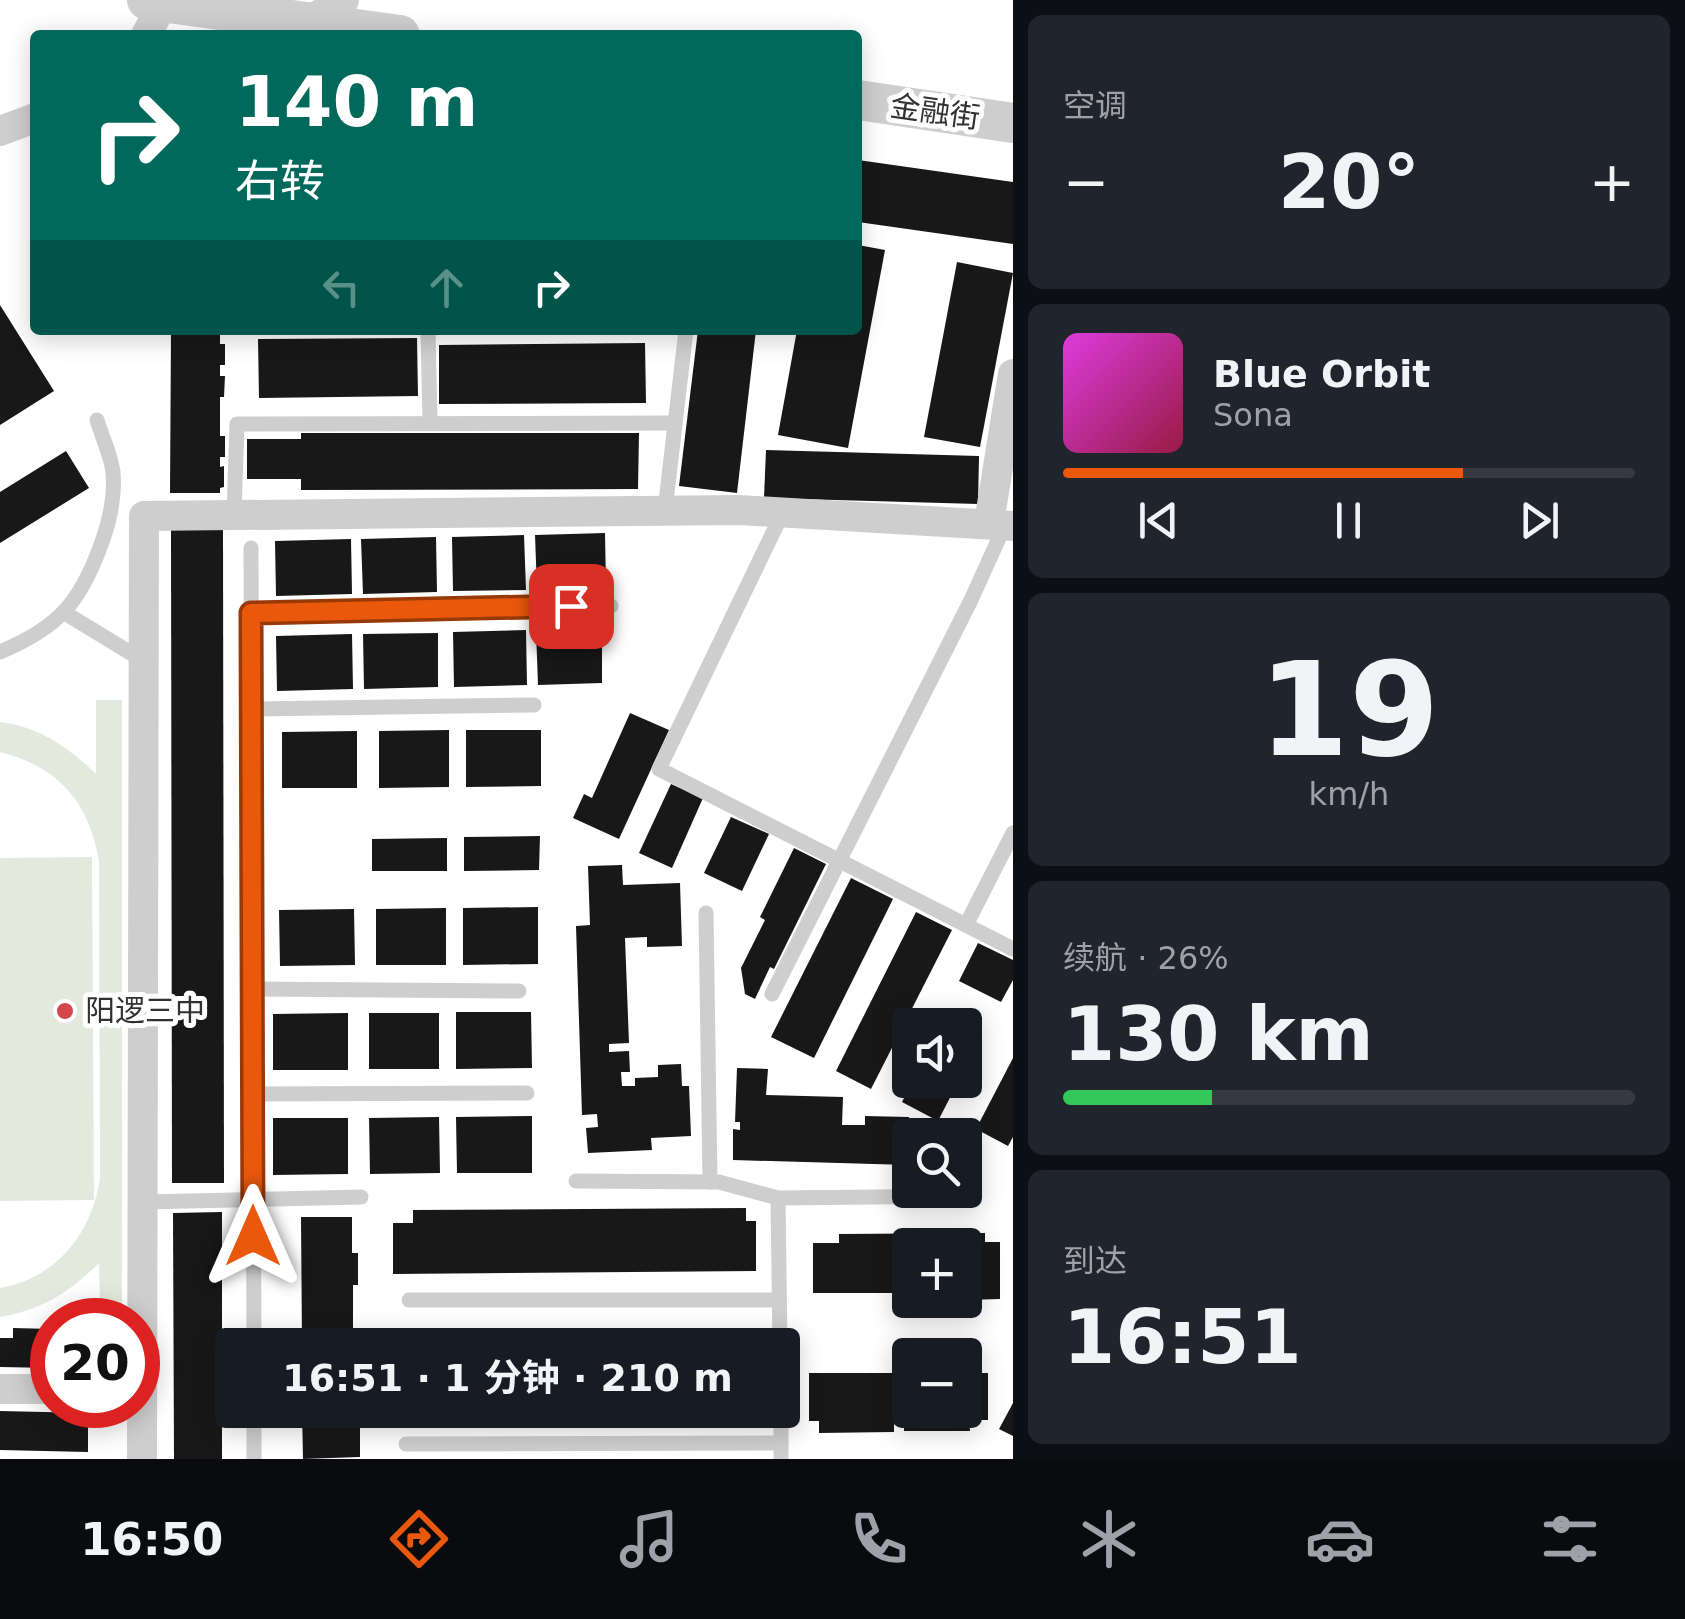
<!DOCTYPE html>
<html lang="zh">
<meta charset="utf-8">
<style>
body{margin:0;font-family:"DejaVu Sans","Noto Sans SC",sans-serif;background:#20242c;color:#f1f3f6;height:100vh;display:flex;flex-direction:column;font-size:38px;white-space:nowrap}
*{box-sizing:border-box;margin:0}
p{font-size:32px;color:#9ea1a6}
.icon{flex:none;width:55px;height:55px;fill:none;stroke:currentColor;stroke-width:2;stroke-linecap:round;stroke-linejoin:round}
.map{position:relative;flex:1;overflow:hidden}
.side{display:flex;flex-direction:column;gap:15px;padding:15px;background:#0d0f14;width:672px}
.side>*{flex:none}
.top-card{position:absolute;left:30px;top:30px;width:832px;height:305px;border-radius:10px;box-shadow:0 5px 25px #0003;background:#00695c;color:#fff;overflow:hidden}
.controls{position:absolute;left:892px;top:1008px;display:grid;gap:20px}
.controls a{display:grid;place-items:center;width:90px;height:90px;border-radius:10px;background:#171b24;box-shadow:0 5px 25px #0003;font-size:50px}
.speed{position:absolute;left:30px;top:1298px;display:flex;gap:20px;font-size:50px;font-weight:700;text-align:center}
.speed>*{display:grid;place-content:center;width:130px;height:130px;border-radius:50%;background:#171b24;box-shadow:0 5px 25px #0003;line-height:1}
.speed .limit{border:15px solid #d22;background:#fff;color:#111}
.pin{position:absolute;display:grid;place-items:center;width:85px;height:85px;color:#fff;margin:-42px;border-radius:20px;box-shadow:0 5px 15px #0006}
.me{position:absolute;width:110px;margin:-55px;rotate:0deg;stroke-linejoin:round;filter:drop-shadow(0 0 8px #0008)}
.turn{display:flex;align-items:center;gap:35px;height:210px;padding:0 40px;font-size:45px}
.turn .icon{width:130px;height:130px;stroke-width:2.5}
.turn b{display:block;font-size:70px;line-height:85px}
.lanes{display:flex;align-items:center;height:95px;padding:0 40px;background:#0003;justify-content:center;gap:50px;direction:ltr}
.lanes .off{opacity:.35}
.big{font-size:75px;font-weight:700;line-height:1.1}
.side .widget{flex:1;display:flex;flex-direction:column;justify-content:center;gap:15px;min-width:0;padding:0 35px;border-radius:15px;background:#20242c}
.side .dial{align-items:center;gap:0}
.dial b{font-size:130px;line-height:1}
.song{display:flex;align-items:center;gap:30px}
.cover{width:120px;height:120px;border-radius:15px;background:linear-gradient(135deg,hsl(300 70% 55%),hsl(340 70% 35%))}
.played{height:10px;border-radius:5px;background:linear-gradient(90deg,#ea580c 70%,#363941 70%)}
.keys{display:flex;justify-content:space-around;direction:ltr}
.heat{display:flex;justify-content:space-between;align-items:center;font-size:55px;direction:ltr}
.charge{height:15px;border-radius:8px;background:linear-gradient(90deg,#34c759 26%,#363941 0)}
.trip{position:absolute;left:215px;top:1328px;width:585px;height:100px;border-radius:10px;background:#171b24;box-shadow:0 5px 25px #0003;font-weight:700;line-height:100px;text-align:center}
.tab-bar{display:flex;height:160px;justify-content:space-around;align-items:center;background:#090b0e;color:#9ea1a6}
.tab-bar .icon{width:70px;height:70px}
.tab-bar .on{color:#ea580c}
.tab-bar b{font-size:45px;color:#f1f3f6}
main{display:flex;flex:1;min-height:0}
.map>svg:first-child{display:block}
.green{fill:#e4e9de}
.building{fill:#181818}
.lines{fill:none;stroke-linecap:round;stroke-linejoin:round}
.service{stroke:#cecece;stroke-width:15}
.minor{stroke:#cecece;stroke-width:30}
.tertiary{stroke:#cecece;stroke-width:40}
.route-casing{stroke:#983908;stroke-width:25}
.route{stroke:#ea580c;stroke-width:18}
.poi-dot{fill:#d5464d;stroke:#fff;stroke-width:4}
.labels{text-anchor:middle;stroke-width:10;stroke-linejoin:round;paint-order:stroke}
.street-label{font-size:30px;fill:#313131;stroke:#fff}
.poi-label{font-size:30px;fill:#313131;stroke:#fff;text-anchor:start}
</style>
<main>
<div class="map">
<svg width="1013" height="1459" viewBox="0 0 1013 1459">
<rect width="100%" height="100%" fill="#fff"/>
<g class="green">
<path d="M96,700H122V1309H100L99,1263C70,1292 41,1310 0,1317V1288C57,1278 92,1233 100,1178L99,863C91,804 58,766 0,752V722C40,727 68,747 96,774Z"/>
<polygon points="92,857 94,1200 0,1201 0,858"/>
</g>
<g class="building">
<polygon points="858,160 1013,182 1013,244 858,222"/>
<polygon points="858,245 885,250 848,448 778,435 797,330 858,330"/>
<polygon points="957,262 1013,273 980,447 924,437"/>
<polygon points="0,305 54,391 0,425"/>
<polygon points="171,330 220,330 220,344 225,344 225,365 220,365 220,376 225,376 224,397 220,397 220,436 225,436 225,457 220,457 220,467 224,466 224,487 220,488 220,493 170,493"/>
<polygon points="286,330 330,330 330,333 287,335"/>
<polygon points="698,330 756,330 737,493 679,486"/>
<polygon points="417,338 418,396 259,398 258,339"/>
<polygon points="645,343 646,403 439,404 439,345"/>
<polygon points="301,433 639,433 638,489 301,490 301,479 247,479 247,439 301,439"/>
<polygon points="766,450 979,456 978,504 764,498"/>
<polygon points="66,451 89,488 0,543 0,492"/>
<polygon points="223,529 224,1183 172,1183 171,530"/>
<polygon points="605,533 606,588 537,589 535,535"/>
<polygon points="524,535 526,590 453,591 452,537"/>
<polygon points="436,537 437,592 363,594 361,539"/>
<polygon points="351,539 352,594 276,596 275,541"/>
<polygon points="602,629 602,683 538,685 536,630"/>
<polygon points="526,630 527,685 454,687 453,632"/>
<polygon points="438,633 438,687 364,689 363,634"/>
<polygon points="352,634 353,689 277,691 276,636"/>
<polygon points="630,713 669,730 619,839 573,818 584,794 592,798"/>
<polygon points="449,730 449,787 379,788 379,731"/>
<polygon points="466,730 541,730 541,786 466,787"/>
<polygon points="357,731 357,788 282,788 282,732"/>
<polygon points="671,784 703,798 672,868 639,853"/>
<polygon points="731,817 769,834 742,891 704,873"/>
<polygon points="540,836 539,870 464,871 464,837"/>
<polygon points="447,838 447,871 372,871 372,839"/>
<polygon points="794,848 826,864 774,969 770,967 755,999 745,994 741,968 765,920 760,917"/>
<polygon points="622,865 623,885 680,883 682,946 647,947 647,937 625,938 629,1043 609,1044 609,1052 629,1051 630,1072 621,1072 622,1086 635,1086 635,1078 658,1077 658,1065 681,1064 682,1086 689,1086 691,1136 651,1138 652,1150 588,1153 586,1128 598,1127 597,1114 582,1115 576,926 590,925 588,866"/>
<polygon points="851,878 893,899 814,1058 771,1037"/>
<polygon points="538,907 538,964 463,965 463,908"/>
<polygon points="446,908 446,965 376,965 376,909"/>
<polygon points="354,909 355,965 280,966 279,910"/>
<polygon points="916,912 952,930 871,1089 836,1071"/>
<polygon points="978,943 1013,960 1013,980 1001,1002 959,981"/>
<polygon points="456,1012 531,1012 532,1068 456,1069"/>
<polygon points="348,1013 348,1070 273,1070 273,1014"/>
<rect x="369" y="1013" width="70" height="56"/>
<polygon points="965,1028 981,1036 965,1067"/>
<polygon points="1013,1058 1013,1137 1008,1146 976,1129"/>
<polygon points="737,1068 768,1069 766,1095 843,1097 842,1125 865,1125 865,1116 909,1117 908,1165 733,1160 733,1129 740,1130 740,1122 735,1122"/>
<polygon points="913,1080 959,1080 938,1121 902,1102"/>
<polygon points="532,1116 532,1173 457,1173 456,1117"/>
<polygon points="439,1117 440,1173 370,1174 369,1118"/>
<polygon points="273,1118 348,1118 348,1174 273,1175"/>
<polygon points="746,1208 746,1221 756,1221 756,1271 393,1274 393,1223 413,1223 413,1210"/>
<polygon points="222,1212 222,1459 174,1459 173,1213"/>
<polygon points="301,1217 352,1217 352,1253 358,1253 358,1285 353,1285 353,1345 302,1345"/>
<polygon points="985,1233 985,1242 1000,1242 1000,1299 965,1300 965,1245 910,1245 910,1273 903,1273 903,1293 813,1293 813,1243 839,1243 839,1234"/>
<polygon points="13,1328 52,1329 52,1368 0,1367 0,1338 13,1338"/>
<polygon points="809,1373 910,1373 910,1410 965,1410 965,1373 988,1373 988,1420 969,1420 970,1431 904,1431 904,1420 894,1421 894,1432 819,1433 819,1421 809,1421"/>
<polygon points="1013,1403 1013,1436 999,1429"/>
<polygon points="302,1410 353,1410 353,1425 360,1425 360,1457 303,1459"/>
<polygon points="0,1411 88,1413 88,1452 0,1450"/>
</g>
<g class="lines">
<g class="service">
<polyline points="428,330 430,423"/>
<polyline points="665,510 686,330"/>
<polyline points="783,512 659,769 1013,949"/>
<polyline points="234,515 237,424 675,423"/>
<polyline points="251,548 254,1345"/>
<polyline points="65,613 142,660"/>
<polyline points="251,613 611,606"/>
<path d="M0,652C60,627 81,601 102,542C110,520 115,496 113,472C111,455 102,437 97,420"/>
<polyline points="252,709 534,705"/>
<polyline points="706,913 710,1182"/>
<polyline points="966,925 1013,833"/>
<polyline points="253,989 519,991"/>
<polyline points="772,994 971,600 1005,525"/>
<polyline points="253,1094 527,1093"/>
<polyline points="576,1181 719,1182 778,1198 974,1196"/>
<polyline points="778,1198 780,1345"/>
<polyline points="144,1202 361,1197"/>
<polyline points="409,1300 779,1300"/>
<polyline points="254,1410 254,1459"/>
<polyline points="781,1410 781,1459"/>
<polyline points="406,1444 781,1443"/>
</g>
<g class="minor">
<polyline points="307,22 344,0"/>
<polyline points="146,35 164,2"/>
<polyline points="0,131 35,118"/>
<polyline points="989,523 1013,374"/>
<polyline points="0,1389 52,1389"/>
<polyline points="142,1459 144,516 739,510 1013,526"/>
</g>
<g class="tertiary">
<polyline points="147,0 400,35"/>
<polyline points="858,100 1013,123"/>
</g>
</g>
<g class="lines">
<g class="route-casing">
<polyline id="route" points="253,1236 251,613 571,606"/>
</g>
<use href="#route" class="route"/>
</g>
<circle class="poi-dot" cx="65" cy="1011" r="10"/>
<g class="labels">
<g class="street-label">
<text transform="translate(935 112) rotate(8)" y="10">金融街</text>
</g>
<g class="poi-label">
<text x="85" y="1021">阳逻三中</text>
</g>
</g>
</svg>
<div class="controls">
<a><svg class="icon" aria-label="sound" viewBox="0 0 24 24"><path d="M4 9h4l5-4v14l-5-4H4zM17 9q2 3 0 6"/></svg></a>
<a><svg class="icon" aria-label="search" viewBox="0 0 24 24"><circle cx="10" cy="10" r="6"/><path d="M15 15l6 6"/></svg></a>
<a>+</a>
<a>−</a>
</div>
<div class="speed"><div class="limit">20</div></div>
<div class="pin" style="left:571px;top:606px;background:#d93025"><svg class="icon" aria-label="arrive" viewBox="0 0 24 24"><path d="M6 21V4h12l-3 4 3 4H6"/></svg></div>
<svg class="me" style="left:253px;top:1236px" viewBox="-20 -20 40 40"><path d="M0-17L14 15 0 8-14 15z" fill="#ea580c" stroke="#fff" stroke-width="4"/></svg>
<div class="trip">16:51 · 1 分钟 · 210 m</div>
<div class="top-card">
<div class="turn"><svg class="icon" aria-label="right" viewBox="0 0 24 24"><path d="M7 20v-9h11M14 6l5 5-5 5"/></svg><div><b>140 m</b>右转</div></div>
<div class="lanes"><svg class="icon off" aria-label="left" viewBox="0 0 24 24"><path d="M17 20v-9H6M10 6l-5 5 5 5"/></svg><svg class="icon off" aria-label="ahead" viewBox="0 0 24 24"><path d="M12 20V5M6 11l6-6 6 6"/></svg><svg class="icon" aria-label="right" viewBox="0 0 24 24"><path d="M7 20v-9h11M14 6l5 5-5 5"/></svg></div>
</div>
</div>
<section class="side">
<div class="widget"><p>空调</p>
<div class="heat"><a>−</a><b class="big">20°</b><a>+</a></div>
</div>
<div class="widget">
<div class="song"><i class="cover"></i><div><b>Blue Orbit</b><p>Sona</p></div></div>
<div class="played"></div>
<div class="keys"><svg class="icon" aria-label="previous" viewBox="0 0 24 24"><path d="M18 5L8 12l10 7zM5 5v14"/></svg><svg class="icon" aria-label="pause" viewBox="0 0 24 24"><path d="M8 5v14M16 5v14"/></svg><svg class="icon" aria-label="next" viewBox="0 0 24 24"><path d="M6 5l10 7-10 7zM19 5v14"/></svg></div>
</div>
<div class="widget dial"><b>19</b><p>km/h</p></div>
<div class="widget"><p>续航 · 26%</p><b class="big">130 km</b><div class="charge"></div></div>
<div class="widget"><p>到达</p><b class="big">16:51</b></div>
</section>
</main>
<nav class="tab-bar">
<b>16:50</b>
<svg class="icon on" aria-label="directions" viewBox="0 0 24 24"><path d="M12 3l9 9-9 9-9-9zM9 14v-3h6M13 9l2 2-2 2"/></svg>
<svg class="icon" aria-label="music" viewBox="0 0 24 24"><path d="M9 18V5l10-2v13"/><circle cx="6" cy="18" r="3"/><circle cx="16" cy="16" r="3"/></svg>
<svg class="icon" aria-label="phone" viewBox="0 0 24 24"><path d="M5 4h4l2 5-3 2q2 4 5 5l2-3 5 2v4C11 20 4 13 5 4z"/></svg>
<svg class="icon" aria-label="climate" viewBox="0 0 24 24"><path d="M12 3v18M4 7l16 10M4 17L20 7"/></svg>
<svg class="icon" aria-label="car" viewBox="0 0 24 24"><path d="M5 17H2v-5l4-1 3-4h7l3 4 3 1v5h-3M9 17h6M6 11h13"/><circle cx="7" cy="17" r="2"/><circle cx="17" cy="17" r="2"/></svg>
<svg class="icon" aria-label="filters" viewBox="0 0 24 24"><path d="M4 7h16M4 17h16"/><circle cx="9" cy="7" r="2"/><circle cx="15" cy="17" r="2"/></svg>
</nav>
